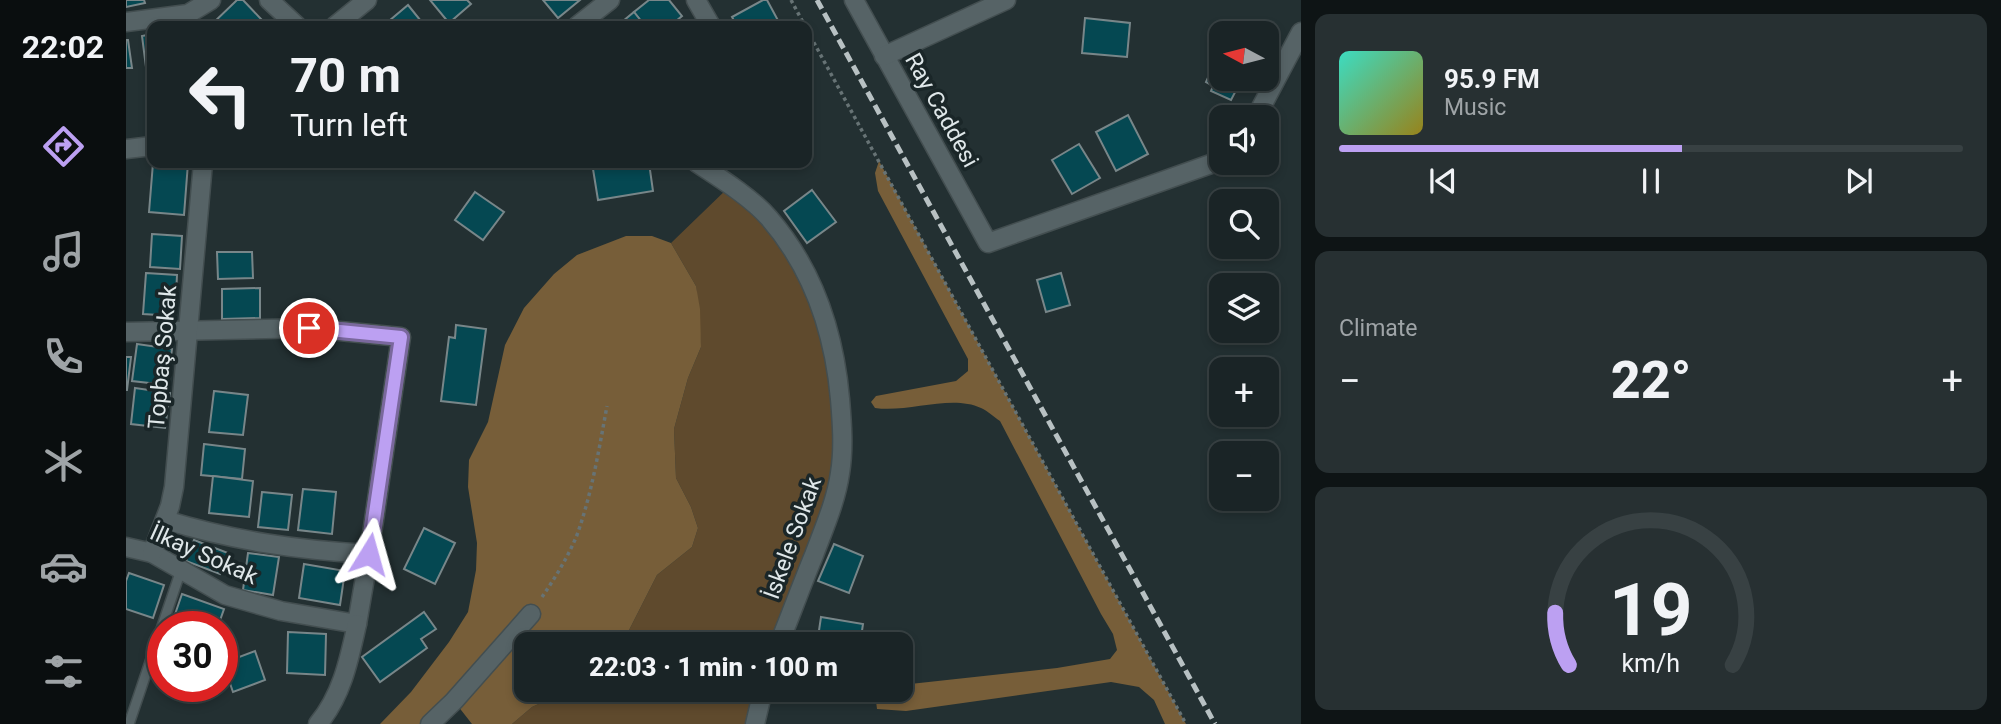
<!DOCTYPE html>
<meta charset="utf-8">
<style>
body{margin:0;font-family:Roboto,sans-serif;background:#273032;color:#f1f3f6;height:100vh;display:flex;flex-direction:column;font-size:26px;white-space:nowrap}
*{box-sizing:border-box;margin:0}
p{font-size:23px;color:#9fa4a7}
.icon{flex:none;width:38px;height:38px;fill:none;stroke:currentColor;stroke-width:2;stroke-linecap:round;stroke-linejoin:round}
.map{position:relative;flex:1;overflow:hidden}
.side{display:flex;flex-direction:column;gap:14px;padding:14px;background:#0e1415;width:700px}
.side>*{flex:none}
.hud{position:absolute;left:21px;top:21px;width:665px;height:147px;border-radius:14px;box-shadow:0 4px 10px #0003,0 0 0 2px #384143;background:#1a2426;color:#f1f3f6;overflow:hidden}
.needle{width:46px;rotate:277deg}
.tools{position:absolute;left:1083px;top:21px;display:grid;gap:14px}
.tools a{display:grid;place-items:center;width:70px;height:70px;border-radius:14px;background:#1a2426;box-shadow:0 4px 10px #0003,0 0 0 2px #384143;font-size:35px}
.speed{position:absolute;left:21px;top:611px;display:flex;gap:14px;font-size:35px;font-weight:700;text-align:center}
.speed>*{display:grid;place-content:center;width:91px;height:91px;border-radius:50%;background:#1a2426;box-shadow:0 4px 10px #0003,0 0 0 2px #384143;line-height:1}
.speed .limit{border:10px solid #d22;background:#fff;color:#111}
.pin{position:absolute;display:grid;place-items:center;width:60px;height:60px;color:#fff;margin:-30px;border:4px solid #fff;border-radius:50%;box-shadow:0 2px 7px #0007}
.me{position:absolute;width:77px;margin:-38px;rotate:8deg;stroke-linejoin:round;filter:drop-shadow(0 0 5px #0008)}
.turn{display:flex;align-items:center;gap:24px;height:147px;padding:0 28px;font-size:32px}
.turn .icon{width:91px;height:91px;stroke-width:2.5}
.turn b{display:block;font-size:49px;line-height:60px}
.big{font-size:52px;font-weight:800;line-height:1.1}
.side .widget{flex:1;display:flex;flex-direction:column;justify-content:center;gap:10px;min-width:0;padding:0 24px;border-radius:14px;background:#273032}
.side .dial{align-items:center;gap:0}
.dial svg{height:182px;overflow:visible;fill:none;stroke:#384143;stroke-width:7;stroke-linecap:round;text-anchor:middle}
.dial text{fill:#f1f3f6;stroke:none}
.song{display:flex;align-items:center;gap:21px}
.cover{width:84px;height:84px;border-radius:10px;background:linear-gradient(135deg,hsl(170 70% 55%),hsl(50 70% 35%))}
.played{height:7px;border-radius:4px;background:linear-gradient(90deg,#bca0f2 55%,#384143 55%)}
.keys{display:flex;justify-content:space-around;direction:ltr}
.heat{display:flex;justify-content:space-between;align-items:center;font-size:38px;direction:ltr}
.trip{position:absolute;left:388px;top:632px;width:399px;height:70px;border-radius:14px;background:#1a2426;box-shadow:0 4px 10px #0003,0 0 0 2px #384143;font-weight:800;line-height:70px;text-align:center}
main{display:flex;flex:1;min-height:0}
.tabs{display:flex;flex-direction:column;width:126px;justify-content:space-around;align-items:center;background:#0a0e0f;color:#9fa4a7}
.tabs .icon{width:49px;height:49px}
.tabs .selected{color:#bca0f2}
.tabs b{font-size:32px;color:#f1f3f6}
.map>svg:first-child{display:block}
.green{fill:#5f4a2d}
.forest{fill:#775e39}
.building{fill:#054852;stroke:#788689;stroke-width:2}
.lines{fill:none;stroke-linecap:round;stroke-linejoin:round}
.lane-casing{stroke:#434e50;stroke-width:12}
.street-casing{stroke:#434e50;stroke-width:21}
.path{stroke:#677375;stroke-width:3.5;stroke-dasharray:3.5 3.5;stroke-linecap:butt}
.lane{stroke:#566366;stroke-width:9}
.street{stroke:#566366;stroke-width:18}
.rail{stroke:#b8c1c3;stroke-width:5;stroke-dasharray:10 5;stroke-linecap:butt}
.route-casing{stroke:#7a689d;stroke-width:18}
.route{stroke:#bca0f2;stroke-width:12}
.labels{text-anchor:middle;stroke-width:7;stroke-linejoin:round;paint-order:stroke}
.street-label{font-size:23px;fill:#dfe7e9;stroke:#1a2628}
</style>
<main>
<nav class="tabs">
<b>22:02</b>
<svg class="icon selected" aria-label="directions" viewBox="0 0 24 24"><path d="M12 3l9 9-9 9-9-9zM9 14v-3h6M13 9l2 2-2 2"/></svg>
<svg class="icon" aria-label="music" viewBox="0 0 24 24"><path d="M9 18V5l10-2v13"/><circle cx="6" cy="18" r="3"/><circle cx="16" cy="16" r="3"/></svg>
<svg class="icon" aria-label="phone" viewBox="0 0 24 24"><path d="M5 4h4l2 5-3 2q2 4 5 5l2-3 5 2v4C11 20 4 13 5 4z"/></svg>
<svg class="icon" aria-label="climate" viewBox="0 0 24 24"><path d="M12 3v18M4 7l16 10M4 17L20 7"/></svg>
<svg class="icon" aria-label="car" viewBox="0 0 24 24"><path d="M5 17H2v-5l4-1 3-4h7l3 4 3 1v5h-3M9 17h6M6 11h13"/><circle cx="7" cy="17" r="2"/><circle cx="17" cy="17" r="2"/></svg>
<svg class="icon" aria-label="filters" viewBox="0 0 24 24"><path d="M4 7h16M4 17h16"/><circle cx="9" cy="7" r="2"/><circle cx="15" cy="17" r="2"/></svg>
</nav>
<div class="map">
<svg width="1175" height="724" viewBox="0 0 1175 724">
<rect width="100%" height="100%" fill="#233032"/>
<g class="green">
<polygon points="604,186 684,279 717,444 653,644 495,644 499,638 531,575 566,547 572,528 565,507 550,478 548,429 562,378 575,347 570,286 545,243"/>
<polygon points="442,690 637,690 629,724 386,724 406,707"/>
</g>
<g class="forest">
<path d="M753,161L1060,724H1039L1028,700L1013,687L985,682L780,711L751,709L750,701L756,690H775V685L931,668L984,659L991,650L987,634L975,614L874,421C868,417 862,411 855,408C825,394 782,413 749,408L745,402L750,396L830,381L842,371V359L752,191L749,173Z"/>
<polygon points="500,236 526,236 545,243 570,286 574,309 575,347 562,378 548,429 550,478 565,507 572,528 566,547 531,575 499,638 495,644 401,644 401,690 442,690 406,707 386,724 346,724 328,701 304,724 254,724 285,692 323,642 342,612 350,570 351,543 342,487 343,460 362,422 379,345 398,308 428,274 451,255"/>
</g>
<g class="building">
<polygon points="0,0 18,0 19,3 0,7"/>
<polygon points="111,0 117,0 135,19 128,26 84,26"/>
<polygon points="304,0 341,0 345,4 323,23"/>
<polygon points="417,0 454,0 432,18"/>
<polygon points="523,0 543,0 556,16 544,26 519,26 508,12"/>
<polygon points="637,0 641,0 655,26 611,26 606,17"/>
<polygon points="282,5 299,26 257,26"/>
<polygon points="508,12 519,26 491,26"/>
<polygon points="959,18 1004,23 1001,57 956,53"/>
<polygon points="26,34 26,66 20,67 16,36"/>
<polygon points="0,40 2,40 6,68 0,68"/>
<polygon points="1088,64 1096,68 1096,79 1116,79 1105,100 1085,91 1087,86 1080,82"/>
<polygon points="1002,115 1022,154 990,171 970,132"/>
<polygon points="953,144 974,178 946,194 926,160"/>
<polygon points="27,163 62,163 58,215 23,212"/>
<polygon points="503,163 523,163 527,191 472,200 467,169"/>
<polygon points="686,190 710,222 681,243 658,211"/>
<polygon points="349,192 378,212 357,240 329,220"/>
<polygon points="26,234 56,236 54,269 24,267"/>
<polygon points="91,252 126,252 127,278 92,279"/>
<polygon points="20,273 51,275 49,316 17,314"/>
<polygon points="935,273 944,305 920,312 911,280"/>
<polygon points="134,288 134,318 96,319 96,289"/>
<polygon points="330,325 360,329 350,405 315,401 323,337 329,338"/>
<polygon points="11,344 46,349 41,385 6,381"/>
<polygon points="0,357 5,357 1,390 0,390"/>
<polygon points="9,388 44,393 39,428 5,424"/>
<polygon points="88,391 122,395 117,435 83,432"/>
<polygon points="78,444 119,449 116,479 75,475"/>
<polygon points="87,476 127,481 123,517 83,513"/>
<polygon points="177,489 210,492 206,534 172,530"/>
<polygon points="136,492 166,495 162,530 132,527"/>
<polygon points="298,528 329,543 309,584 278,569"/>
<polygon points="68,540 102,553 94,574 60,561"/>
<polygon points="708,544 737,556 723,593 692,581"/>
<polygon points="122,553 153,557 147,595 117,590"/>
<polygon points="178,564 219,571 214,605 173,598"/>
<polygon points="3,573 38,585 27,618 0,609 0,581"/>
<polygon points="56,594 98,609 92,626 56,626 46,623"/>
<polygon points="298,612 310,629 295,639 301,648 254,682 236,657"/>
<polygon points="695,617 737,624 734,644 691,644"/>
<polygon points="162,632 200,634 199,675 161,673"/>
<polygon points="129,651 139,680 107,692 97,663"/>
</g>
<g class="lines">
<g class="lane-casing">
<polyline id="lane" points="3,724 55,570"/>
</g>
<g class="street-casing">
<g id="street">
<polyline points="143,0 171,26"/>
<polyline points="570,0 585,26"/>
<polyline points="728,0 862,243 1096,160"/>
<polyline points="0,22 62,14 85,0"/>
<polyline points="209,26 241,0"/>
<polyline points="451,26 484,0"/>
<polyline points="758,56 880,0"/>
<polyline points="1130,117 1175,32"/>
<polyline points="0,149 26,146"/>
<path d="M571,163C594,178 626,198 643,218C688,270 708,332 714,399C716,423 718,449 714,473C710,501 698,528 688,555C676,584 665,614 653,644"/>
<polyline points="0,332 183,328 275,337 243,554 231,624 155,611 99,595 26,553 0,547"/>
<path d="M39,520C109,541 171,550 243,554"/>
<polyline points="26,553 44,506 48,487 77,163"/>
<path d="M192,724C216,695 223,660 231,624"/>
<polyline points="304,724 328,701 405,614"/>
<polyline points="629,724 637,690"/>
</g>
</g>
<g class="path">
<polyline points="665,0 679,26"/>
<polyline points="681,30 1060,724"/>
<path d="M416,597C429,578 442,557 451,535C466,493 473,449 481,406"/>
</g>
<use href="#lane" class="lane"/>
<use href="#street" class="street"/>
<polyline class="rail" points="691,0 1089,724"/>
</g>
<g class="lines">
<g class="route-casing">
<polyline id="route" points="183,328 275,337 243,554"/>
</g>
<use href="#route" class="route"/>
</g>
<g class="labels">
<g class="street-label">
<text transform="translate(816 110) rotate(61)" y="8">Ray Caddesi</text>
<text transform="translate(36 357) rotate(-85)" y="8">Topbaş Sokak</text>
<text transform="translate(666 538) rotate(-70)" y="8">İskele Sokak</text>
<text transform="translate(78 554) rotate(24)" y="8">İlkay Sokak</text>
</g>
</g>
</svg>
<div class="tools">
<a><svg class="needle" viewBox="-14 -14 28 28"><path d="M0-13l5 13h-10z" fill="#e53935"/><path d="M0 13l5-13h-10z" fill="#9fa4a7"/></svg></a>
<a><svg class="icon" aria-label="sound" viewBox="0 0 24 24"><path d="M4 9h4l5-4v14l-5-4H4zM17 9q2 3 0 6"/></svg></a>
<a><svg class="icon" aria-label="search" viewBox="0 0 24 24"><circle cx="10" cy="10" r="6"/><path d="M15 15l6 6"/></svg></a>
<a><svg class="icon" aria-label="layers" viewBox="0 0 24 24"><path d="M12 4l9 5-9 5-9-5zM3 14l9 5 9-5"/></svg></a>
<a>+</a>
<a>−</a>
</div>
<div class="speed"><div class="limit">30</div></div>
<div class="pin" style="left:183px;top:328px;background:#d93025"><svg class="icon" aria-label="arrive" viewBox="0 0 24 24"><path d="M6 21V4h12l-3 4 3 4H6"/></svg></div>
<svg class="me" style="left:243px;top:554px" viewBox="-20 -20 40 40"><path d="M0-17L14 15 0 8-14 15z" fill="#bca0f2" stroke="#fff" stroke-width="4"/></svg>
<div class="trip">22:03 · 1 min · 100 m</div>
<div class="hud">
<div class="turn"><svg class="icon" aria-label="left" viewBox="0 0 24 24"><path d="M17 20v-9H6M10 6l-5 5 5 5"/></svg><div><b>70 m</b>Turn left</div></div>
</div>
</div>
<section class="side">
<div class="widget">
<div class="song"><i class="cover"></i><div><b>95.9 FM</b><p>Music</p></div></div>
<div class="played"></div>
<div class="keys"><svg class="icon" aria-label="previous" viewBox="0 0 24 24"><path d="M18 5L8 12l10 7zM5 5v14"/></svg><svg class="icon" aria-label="pause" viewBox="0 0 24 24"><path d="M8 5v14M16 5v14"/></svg><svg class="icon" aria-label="next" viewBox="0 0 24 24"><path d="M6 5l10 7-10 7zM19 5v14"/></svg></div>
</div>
<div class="widget"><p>Climate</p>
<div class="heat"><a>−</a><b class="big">22°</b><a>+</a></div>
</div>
<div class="widget dial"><svg viewBox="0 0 100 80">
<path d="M14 69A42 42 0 1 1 86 69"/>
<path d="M14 69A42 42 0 0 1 8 46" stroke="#bca0f2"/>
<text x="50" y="56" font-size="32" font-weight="700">19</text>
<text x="50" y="72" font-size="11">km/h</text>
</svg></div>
</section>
</main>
